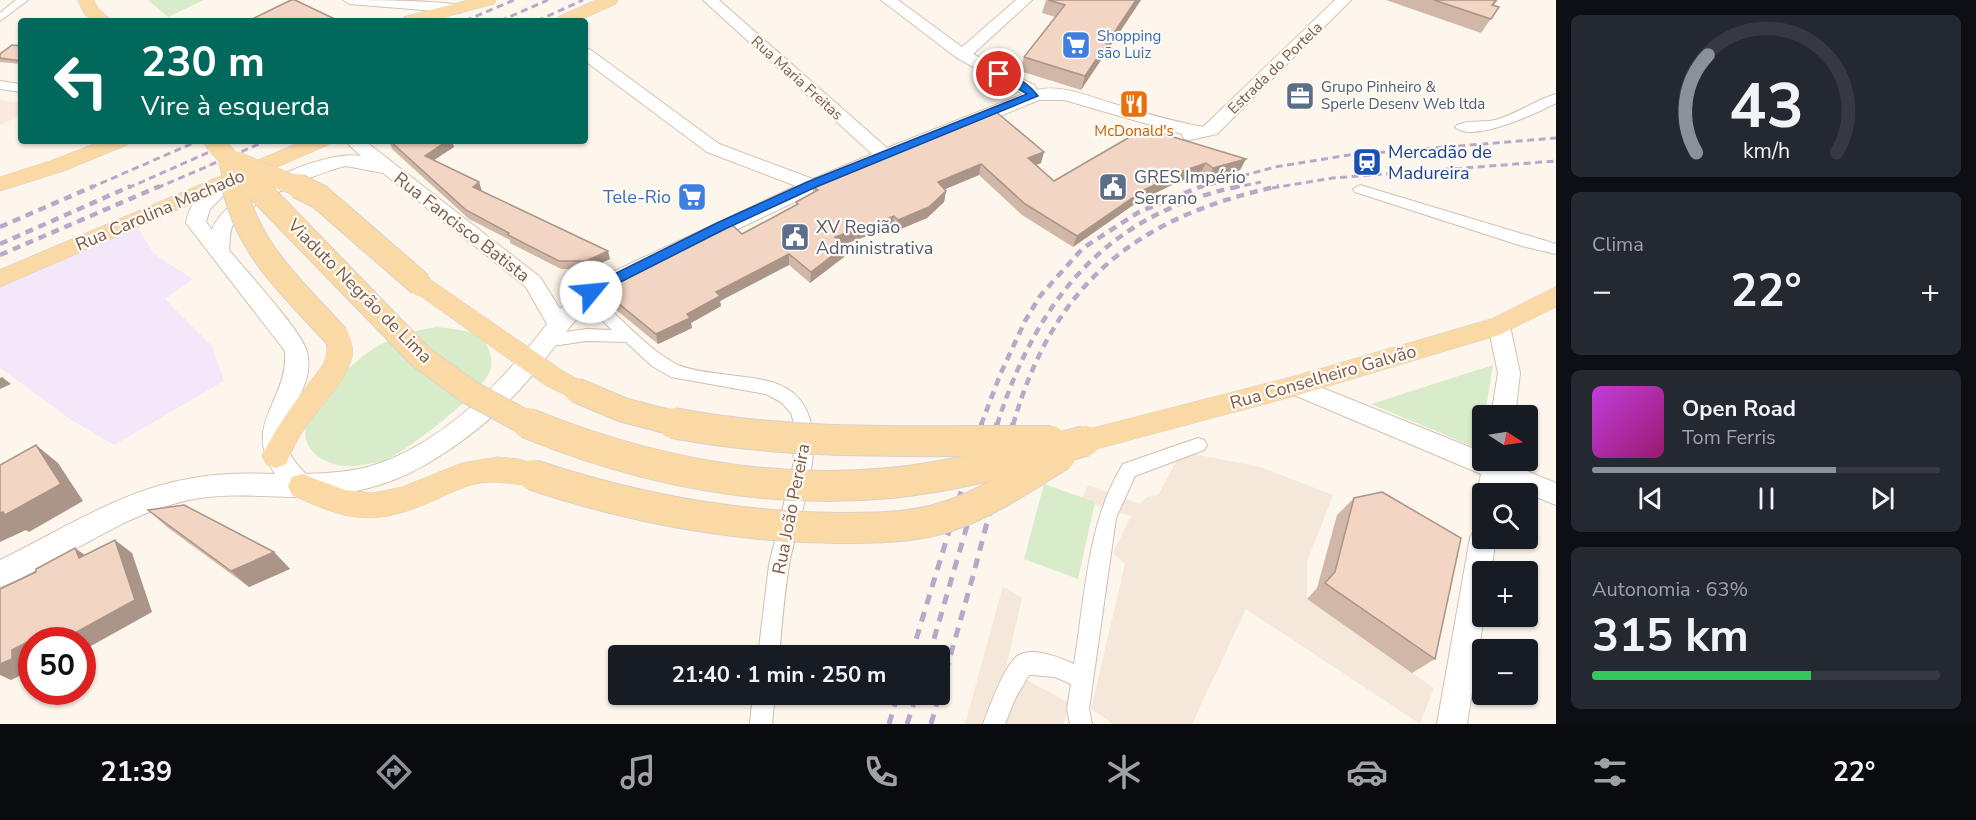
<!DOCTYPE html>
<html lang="pt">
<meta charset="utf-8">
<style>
body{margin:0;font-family:"Nunito Sans",sans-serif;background:#242831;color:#f1f3f6;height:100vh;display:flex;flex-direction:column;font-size:22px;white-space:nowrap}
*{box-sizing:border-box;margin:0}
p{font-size:20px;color:#9ea1a6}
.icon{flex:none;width:33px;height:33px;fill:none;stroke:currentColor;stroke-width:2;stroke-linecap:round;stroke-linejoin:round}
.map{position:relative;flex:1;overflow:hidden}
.side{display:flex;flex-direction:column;gap:15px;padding:15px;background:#0d0f14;width:420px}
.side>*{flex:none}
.banner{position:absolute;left:18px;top:18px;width:570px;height:126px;border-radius:6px;box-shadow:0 2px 4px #0004;background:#00695c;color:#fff;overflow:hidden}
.needle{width:39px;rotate:102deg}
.controls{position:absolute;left:1472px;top:405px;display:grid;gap:12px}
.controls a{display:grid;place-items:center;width:66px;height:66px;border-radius:6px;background:#171b24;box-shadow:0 2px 4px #0004;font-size:30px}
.speed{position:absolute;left:18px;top:627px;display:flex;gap:12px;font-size:30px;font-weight:700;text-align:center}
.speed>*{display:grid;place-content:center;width:78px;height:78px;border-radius:50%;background:#171b24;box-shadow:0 2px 4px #0004;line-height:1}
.speed .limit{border:9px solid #d22;background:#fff;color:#111}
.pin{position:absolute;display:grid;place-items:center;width:51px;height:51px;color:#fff;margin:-26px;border:3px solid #fff;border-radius:50%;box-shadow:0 2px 6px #0007}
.me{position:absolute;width:66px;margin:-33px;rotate:62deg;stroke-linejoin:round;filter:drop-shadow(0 0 4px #0008)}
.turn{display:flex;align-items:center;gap:21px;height:126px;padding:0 24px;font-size:27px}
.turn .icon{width:78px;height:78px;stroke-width:2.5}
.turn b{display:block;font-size:42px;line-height:51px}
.big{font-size:45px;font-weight:700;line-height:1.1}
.side .widget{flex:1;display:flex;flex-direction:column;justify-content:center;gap:9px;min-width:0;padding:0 21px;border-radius:9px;background:#242831}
.side .dial{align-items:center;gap:0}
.dial svg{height:156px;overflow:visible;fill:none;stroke:#363941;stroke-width:7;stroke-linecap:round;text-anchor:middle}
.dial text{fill:#f1f3f6;stroke:none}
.song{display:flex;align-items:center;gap:18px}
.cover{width:72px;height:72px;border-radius:9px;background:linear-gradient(135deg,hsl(290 70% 55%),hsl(320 70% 35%))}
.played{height:6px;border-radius:3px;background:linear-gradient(90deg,#8c9099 70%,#363941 70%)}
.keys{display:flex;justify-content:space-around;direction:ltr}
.heat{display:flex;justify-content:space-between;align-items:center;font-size:33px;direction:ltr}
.charge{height:9px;border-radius:4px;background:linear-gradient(90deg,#34c759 63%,#363941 0)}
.trip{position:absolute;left:608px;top:645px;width:342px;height:60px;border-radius:6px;background:#171b24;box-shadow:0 2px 4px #0004;font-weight:700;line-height:60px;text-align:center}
.tabs{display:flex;height:96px;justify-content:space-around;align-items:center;background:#090b0e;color:#9ea1a6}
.tabs .icon{width:42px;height:42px}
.tabs .active{color:#8c9099}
.tabs b{font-size:27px;color:#f1f3f6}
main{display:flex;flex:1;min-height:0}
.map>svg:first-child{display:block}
.residential{fill:#f5e8da}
.commercial{fill:#fde8e0}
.education{fill:#f3e8fa}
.green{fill:#d8ecc9}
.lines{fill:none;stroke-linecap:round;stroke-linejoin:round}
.street-casing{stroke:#d1beb0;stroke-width:2}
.secondary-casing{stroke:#d6c0b0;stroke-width:2}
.primary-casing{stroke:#dad1cd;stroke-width:1}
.street{fill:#fff;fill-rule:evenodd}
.secondary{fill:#fff;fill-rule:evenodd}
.primary{fill:#fbd9a5;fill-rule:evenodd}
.rail-far2{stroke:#b9a8c9;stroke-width:3;stroke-dasharray:7 4.5;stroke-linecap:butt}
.rail-far1{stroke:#b9a8c9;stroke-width:4.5;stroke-dasharray:8 6;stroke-linecap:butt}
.rail{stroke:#b9a8c9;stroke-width:5;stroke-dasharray:10 8;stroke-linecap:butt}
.primary-bridge-far2-casing{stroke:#dad1cd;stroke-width:20;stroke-linecap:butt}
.primary-bridge-far1-casing{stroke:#dad1cd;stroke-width:26;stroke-linecap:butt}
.primary-bridge-casing{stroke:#dad1cd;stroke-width:32;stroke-linecap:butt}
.primary-bridge-far2{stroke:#fbd9a5;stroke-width:19}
.primary-bridge-far1{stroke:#fbd9a5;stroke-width:24}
.primary-bridge{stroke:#fbd9a5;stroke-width:30}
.wall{fill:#d1b7a8}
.shaded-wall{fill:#aa9588}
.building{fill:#f3d5c3;stroke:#aa9588;stroke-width:1.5}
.route{fill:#1a73e8;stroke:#114b97;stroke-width:1.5}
.labels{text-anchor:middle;stroke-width:4.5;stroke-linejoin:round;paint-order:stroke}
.far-shop-label{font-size:15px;fill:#366cbe;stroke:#fffaf3;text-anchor:start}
.far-street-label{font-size:15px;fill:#7a5c4d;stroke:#fffaf3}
.far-service-label{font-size:15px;fill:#4e5e75;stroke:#fffaf3;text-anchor:start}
.far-food-label{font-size:15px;fill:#c56008;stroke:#fffaf3}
.transit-label{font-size:18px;fill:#164399;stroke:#fffaf3;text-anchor:start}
.service-label{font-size:18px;fill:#4e5e75;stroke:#fffaf3;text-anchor:start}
.shop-label{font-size:18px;fill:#366cbe;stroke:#fffaf3;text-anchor:end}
.street-label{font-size:18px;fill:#7a5c4d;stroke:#fffaf3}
</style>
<main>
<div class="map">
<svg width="1556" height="724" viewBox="0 0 1556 724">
<rect width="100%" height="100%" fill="#fdf6ec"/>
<g class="residential">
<polygon points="1194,454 1260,467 1333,495 1307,562 1307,599 1434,688 1420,724 1246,609 1192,724 1113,724 1091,709 1125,564 1113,553 1131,516 1081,500 1088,485 1140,504 1147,497 1158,495 1177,460"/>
<polygon points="1003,586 1022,598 1006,668 1069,703 1064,724 965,724"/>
</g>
<polygon class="commercial" points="0,100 21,103 21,115 0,125"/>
<polygon class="education" points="124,226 139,230 154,254 193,279 165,299 212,346 224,381 114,445 73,421 0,368 0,281"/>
<g class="green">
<polygon points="148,0 204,0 168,17"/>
<path d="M437,327C450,329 470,329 481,338C488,345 493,357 491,367C488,389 412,447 391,457C380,463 368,464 356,466C329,469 295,451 308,419C316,398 357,358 376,347C395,336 416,330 437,327Z"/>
<polygon points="1493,365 1485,415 1482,416 1479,449 1371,404"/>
<polygon points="1044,484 1095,502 1078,579 1024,559"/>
</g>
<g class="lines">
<g class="street-casing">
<g id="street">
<polygon points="16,0 28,0 0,21 0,13"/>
<polygon points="0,81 21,84 21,92 0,89"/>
<path d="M1556,94V103C1537,113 1472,144 1455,127C1463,119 1484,123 1495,120C1517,114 1535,100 1556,94Z"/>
<polygon points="1360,185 1556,244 1556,254 1522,246 1355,192 1353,189"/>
<path d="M598,281L603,283L608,308C630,327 652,352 678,365C699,374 744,375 768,381C849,401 798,511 789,565C784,595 782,625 779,656H758L769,565L793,466L795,427L791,413L781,402L766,394L671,377L652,366L626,342L586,341L546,347L540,345L538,341L540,337L546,335L586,329L612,330C599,317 583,303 593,283Z"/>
<path d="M1198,438L1204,440L1207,445L1204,450L1135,476L1116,518L1089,709L1092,724H1070L1067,709L1071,684L1055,677L1032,675H1029L1015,699L1005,724H983C989,708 1004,667 1016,657C1031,645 1060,658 1074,664C1085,598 1087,522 1123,464Z"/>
<polygon points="753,694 775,694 772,724 750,724"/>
</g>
</g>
<g class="secondary-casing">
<g id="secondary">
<path d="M343,0C362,0 458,0 468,8L460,13L350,4Z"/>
<path d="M703,0H719L887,148L1023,94L957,58L881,0H898L962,47L1016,0H1032L973,54L1034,85L1037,90C1061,84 1088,96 1111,103C1141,112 1171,121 1203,127L1335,0H1351L1217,134L1190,140L1184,139L1182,134L1064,100H1039L820,190L605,292C573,316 554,351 528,380C499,414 462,444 423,466C387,487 343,496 302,497C264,497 226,492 189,500C119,515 65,561 0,587V560C62,530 123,489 193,478C220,473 247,473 275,474C241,423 289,401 285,351L186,223C189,201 208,189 223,176H237L239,180L210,209L206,222L212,230C224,193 325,149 361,156L345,141H365L540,277L560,309L591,282L796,186L707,152L585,61V48L591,50L719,144L813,179L872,154ZM346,166L383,173L526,287L547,324C504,380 443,443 374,465C353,472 329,473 306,474C254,425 319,400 307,352C302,331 246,271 229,250C230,242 229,230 234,223C250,201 319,172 346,166Z"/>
<polygon points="1499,318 1507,320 1510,326 1520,373 1515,416 1491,416 1498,373 1488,326 1491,320"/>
<polygon points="1295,377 1482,452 1482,460 1508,460 1508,463 1556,483 1556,505 1504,484 1503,494 1482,494 1481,502 1477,494 1481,474 1287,392 1283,386 1287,380"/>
<polygon points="1482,526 1482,538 1496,538 1491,572 1482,572 1482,616 1484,616 1467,724 1437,724 1470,538 1474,530"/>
</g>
</g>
<g class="primary-casing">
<g id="primary">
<polygon points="78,0 94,0 98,8 112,21 93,21 85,15"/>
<polygon points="469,0 496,0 494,4 430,21 401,21 404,17"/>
<polygon points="596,0 618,0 616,4 578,21 555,21 558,17"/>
<polygon points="102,141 130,141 127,145 64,171 0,191 0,177 50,161"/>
<polygon points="303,141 331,141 328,145 0,287 0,270"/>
<polygon points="420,275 428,278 563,371 585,383 589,390 585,397 576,400 545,385 412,290 408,284 412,278"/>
<polygon points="1556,287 1556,307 1499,335 1295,396 1085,452 1075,449 1071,441 1075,433 1085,430 1295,376 1491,319"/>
<path d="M337,328L346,330C350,339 354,347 352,357C345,384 318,408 303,431C296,441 291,453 286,464L276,468L266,464L262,456C278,423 300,395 322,366C328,356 328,348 325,337L328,330Z"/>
<path d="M498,457L518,459L543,466L547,475L543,484C527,489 502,479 480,483C462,486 445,496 428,503C372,527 346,520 292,495L288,486L292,477L302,474L345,490L373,493L402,487L462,463Z"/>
</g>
</g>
<use href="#street" class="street"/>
<use href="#secondary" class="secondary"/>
<use href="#primary" class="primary"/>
<g class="rail-far2">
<polyline points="465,21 514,0"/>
<polyline points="500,21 548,0"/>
<polyline points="537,21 583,0"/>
<polyline points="90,188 198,141"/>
<polyline points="128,188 234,141"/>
<polyline points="157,188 266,141"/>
<polyline points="1198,188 1275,167 1349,155 1556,138"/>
<polyline points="1233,188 1261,182"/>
<polyline points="1272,188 1333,178 1556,161"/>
</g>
<g class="rail-far1">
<polyline points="0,227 94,186"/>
<polyline points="0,244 131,186"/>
<polyline points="0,255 160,186"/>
<polyline points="981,425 1000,375 1025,321 1040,296 1083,248 1139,212 1202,186"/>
<path d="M997,425C1037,299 1106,214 1240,186"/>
<path d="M1013,425C1054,282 1136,217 1279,186"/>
</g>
<g class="rail">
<polyline points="911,656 982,423"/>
<polyline points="929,656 997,423"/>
<polyline points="889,724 898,694"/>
<polyline points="907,724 917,694"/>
<polyline points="931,724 973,576 1013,423"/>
</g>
<g class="primary-bridge-far2-casing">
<g id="primary-bridge-far2">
<polyline points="213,141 256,188"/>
<polyline points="228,158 234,188"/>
<polyline points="236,161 301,188"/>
</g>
</g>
<g class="primary-bridge-far1-casing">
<g id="primary-bridge-far1">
<path d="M234,186C249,252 294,289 337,337"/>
<polyline points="255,186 421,357 469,392 530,425"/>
<polyline points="298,186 320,197 420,284"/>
<polyline points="576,390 623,410 681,425"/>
</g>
</g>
<g class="primary-bridge-casing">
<g id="primary-bridge">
<path d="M527,423C642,470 765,495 890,483C956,477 1021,458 1085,441"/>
<path d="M673,423C797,447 925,440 1051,441"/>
<path d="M533,475C632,508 732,527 837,528C874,528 914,528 949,516C990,502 1025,477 1061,455"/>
</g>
</g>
<use href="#primary-bridge-far2" class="primary-bridge-far2"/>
<use href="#primary-bridge-far1" class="primary-bridge-far1"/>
<use href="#primary-bridge" class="primary-bridge"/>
</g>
<g class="wall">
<polygon points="1046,0 1141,0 1081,90 1020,71 1024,57 1055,17 1042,13"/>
<polygon points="1386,0 1498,0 1494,5 1499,7 1481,33"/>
<polygon points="21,46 21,64 0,62 0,54"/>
<polygon points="995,111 1041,163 1036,165 1054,181 1246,159 1240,170 1208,179 1200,174 1178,182 1139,201 1073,247 1022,215 979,175 945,189 946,191 944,202 927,218 896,231 892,227 843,244 845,246 844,257 810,283 789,265 720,301 721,306 691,323 692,328 658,344 610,305 606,289 742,234 796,206 796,202 813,193 813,187"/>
<polygon points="389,141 452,141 454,147 434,160 482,191 610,259 588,269 561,269 510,243 510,240 469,219 392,149"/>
<polygon points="1354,498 1435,659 1412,673 1307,599 1317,588 1337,515"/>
<polygon points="148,510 274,552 290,569 249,587 167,527"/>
</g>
<g class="shaded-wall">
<polygon points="1136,0 1141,0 1081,90 1085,76"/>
<polygon points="447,141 452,141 454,147 428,164 425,156"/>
<polygon points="1044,152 1041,163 1025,169 1028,158"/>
<polygon points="1246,159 1240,170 1208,179 1213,168"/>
<polygon points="1206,163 1200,174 1178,182 1139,201 1073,247 1077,236 1144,190 1183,171"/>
<polygon points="981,164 979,175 936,193 938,182"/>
<polygon points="479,182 482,191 473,187"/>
<polygon points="946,191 944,202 927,218 896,231 898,220"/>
<polygon points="894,216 892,227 834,248 835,237"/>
<polygon points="845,246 844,257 810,283 811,272"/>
<polygon points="608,251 610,259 588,269 586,261"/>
<polygon points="789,254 789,265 720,301 721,306 691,323 692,328 658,344 656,334 687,314 716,292"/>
<polygon points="2,377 11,384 0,389 0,378"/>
<polygon points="36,445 58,463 83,501 29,532 26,530 0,542 0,513"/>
<polygon points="115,540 132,553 152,612 82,651 82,640 32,640 32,670 11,680 0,675 0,664 12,650"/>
<polygon points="75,548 93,561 79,558"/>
<polygon points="274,552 290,569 249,587 231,571"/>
</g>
<g class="building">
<polygon points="291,0 295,0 339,21 248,21"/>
<polygon points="1048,0 1136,0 1085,76 1024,57 1065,5"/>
<polygon points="1434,0 1496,0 1492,5 1499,7 1491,19"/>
<polygon points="12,45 21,46 21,61 0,58 0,54"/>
<polygon points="995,111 1044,152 1028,158 1054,181 1133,135 1157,132 1246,159 1213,168 1206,163 1183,171 1144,190 1077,236 1025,204 981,164 938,182 946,191 929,207 898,220 894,216 835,237 845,246 811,272 789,254 716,292 720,296 687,314 690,318 656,334 607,294 606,289 732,225 742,234 798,204 796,202 818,190 813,187"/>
<polygon points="390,141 447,141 425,156 479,182 473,187 608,251 586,261 559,261 508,235 509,233 466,210"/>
<polygon points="36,445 61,484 5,515 3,512 0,513 0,465"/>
<polygon points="1382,492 1461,538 1435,659 1325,583 1335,572 1354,498"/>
<polygon points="184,505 274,552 231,571 148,510"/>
<polygon points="115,540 135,600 62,640 53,640 50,630 12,650 12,659 0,664 0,589 36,572 36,569 75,548 79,558"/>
</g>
<path class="route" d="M996,72C1010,70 1030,85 1038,96L816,187L725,229L595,295H586L584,292L586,288L717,223L807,182L1027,94L996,76Z"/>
<defs>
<g id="supermarket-square" transform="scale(1.5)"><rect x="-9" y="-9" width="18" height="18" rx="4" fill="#3f7fe0" stroke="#fffaf3"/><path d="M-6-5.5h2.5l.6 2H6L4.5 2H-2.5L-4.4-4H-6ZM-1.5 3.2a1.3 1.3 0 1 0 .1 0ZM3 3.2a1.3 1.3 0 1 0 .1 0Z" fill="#fff"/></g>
<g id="office-square" transform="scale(1.5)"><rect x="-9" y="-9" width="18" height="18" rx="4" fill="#5c6f8a" stroke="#fffaf3"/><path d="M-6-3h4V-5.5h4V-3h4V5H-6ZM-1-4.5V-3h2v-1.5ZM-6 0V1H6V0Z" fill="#fff"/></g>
<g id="restaurant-square" transform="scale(1.5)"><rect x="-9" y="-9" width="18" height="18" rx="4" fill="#e8710a" stroke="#fffaf3"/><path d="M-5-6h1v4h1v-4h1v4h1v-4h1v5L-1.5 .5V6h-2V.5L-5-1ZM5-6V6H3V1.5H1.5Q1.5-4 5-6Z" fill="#fff"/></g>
<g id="station-square" transform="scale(1.5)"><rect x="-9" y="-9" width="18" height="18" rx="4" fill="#1a4fb4" stroke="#fffaf3"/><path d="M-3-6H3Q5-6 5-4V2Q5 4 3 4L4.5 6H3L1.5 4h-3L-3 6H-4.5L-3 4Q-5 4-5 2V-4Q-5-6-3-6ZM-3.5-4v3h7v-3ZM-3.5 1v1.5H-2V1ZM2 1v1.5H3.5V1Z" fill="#fff"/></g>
<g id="civic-square" transform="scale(1.5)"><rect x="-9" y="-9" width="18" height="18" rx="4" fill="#5c6f8a" stroke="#fffaf3"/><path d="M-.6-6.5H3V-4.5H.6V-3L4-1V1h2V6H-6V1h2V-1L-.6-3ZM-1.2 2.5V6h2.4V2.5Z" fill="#fff"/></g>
</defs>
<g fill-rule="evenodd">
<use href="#supermarket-square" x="1076" y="45"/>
<use href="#office-square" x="1300" y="96"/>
<use href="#restaurant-square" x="1134" y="104"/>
<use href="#station-square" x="1367" y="162"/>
<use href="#civic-square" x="1113" y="187"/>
<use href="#supermarket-square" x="692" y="197"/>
<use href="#civic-square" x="795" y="237"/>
</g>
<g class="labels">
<g class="far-shop-label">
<text x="1097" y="41">Shopping<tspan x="1097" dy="17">são Luiz</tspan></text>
</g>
<g class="far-street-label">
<text transform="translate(1275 68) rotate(-44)" y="5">Estrada do Portela</text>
<text transform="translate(797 78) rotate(42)" y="5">Rua Maria Freitas</text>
</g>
<g class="far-service-label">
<text x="1321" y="92">Grupo Pinheiro &amp;<tspan x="1321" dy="17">Sperle Desenv Web ltda</tspan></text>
</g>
<g class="far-food-label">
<text x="1134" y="136">McDonald's</text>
</g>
<g class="transit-label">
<text x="1388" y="158">Mercadão de<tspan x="1388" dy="21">Madureira</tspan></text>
</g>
<g class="service-label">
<text x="1134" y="183">GRES Império<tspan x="1134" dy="21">Serrano</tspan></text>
<text x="816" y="233">XV Região<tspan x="816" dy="21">Administrativa</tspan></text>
</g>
<g class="shop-label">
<text x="671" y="203">Tele-Rio</text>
</g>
<g class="street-label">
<text transform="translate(160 210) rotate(-23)" y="6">Rua Carolina Machado</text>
<text transform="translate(462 227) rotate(38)" y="6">Rua Fancisco Batista</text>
<text transform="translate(360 291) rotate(45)" y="6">Viaduto Negrão de Lima</text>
<text transform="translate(1323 377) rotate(-16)" y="6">Rua Conselheiro Galvão</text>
<text transform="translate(791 509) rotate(-79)" y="6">Rua João Pereira</text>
</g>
</g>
</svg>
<div class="controls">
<a><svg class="needle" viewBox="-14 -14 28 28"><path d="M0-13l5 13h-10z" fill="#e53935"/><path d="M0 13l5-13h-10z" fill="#9ea1a6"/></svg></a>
<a><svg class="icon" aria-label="search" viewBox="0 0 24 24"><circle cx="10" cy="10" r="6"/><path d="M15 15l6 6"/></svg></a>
<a>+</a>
<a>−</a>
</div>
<div class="speed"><div class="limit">50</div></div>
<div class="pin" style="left:999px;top:74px;background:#d93025"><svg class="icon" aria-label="arrive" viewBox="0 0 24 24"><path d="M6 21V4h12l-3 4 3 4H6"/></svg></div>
<svg class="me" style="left:591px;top:292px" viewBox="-20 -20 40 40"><circle r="19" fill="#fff"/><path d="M0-13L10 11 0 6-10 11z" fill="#1a73e8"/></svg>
<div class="trip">21:40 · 1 min · 250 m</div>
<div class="banner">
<div class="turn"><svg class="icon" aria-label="left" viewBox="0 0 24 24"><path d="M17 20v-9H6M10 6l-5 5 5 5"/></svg><div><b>230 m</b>Vire à esquerda</div></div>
</div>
</div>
<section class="side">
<div class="widget dial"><svg viewBox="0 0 100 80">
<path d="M14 69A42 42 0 1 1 86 69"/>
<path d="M14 69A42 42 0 0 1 20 19" stroke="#8c9099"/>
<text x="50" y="56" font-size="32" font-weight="700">43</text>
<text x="50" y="72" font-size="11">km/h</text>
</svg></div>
<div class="widget"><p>Clima</p>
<div class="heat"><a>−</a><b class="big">22°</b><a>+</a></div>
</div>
<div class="widget">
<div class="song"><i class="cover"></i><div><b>Open Road</b><p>Tom Ferris</p></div></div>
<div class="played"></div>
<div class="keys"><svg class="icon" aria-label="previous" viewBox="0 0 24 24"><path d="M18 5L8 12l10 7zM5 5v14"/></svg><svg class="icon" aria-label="pause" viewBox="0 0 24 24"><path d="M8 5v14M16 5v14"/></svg><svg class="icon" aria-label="next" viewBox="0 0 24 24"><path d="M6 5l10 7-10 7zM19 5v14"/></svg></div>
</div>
<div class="widget"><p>Autonomia · 63%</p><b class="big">315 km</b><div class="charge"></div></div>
</section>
</main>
<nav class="tabs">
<b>21:39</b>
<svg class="icon active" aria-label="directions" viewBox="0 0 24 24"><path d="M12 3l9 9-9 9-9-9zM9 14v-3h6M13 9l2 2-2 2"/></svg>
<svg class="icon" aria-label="music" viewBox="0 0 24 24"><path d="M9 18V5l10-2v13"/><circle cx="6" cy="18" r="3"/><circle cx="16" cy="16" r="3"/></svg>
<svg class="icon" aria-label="phone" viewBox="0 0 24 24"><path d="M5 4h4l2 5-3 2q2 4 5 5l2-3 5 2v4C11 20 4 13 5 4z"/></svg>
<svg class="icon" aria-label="climate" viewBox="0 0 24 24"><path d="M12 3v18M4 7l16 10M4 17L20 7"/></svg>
<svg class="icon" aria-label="car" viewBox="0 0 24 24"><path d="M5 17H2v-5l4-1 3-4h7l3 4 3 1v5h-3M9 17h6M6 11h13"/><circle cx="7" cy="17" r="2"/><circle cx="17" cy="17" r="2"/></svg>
<svg class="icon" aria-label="filters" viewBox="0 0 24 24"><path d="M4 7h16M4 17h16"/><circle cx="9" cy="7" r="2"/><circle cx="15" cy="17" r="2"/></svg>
<b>22°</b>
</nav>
